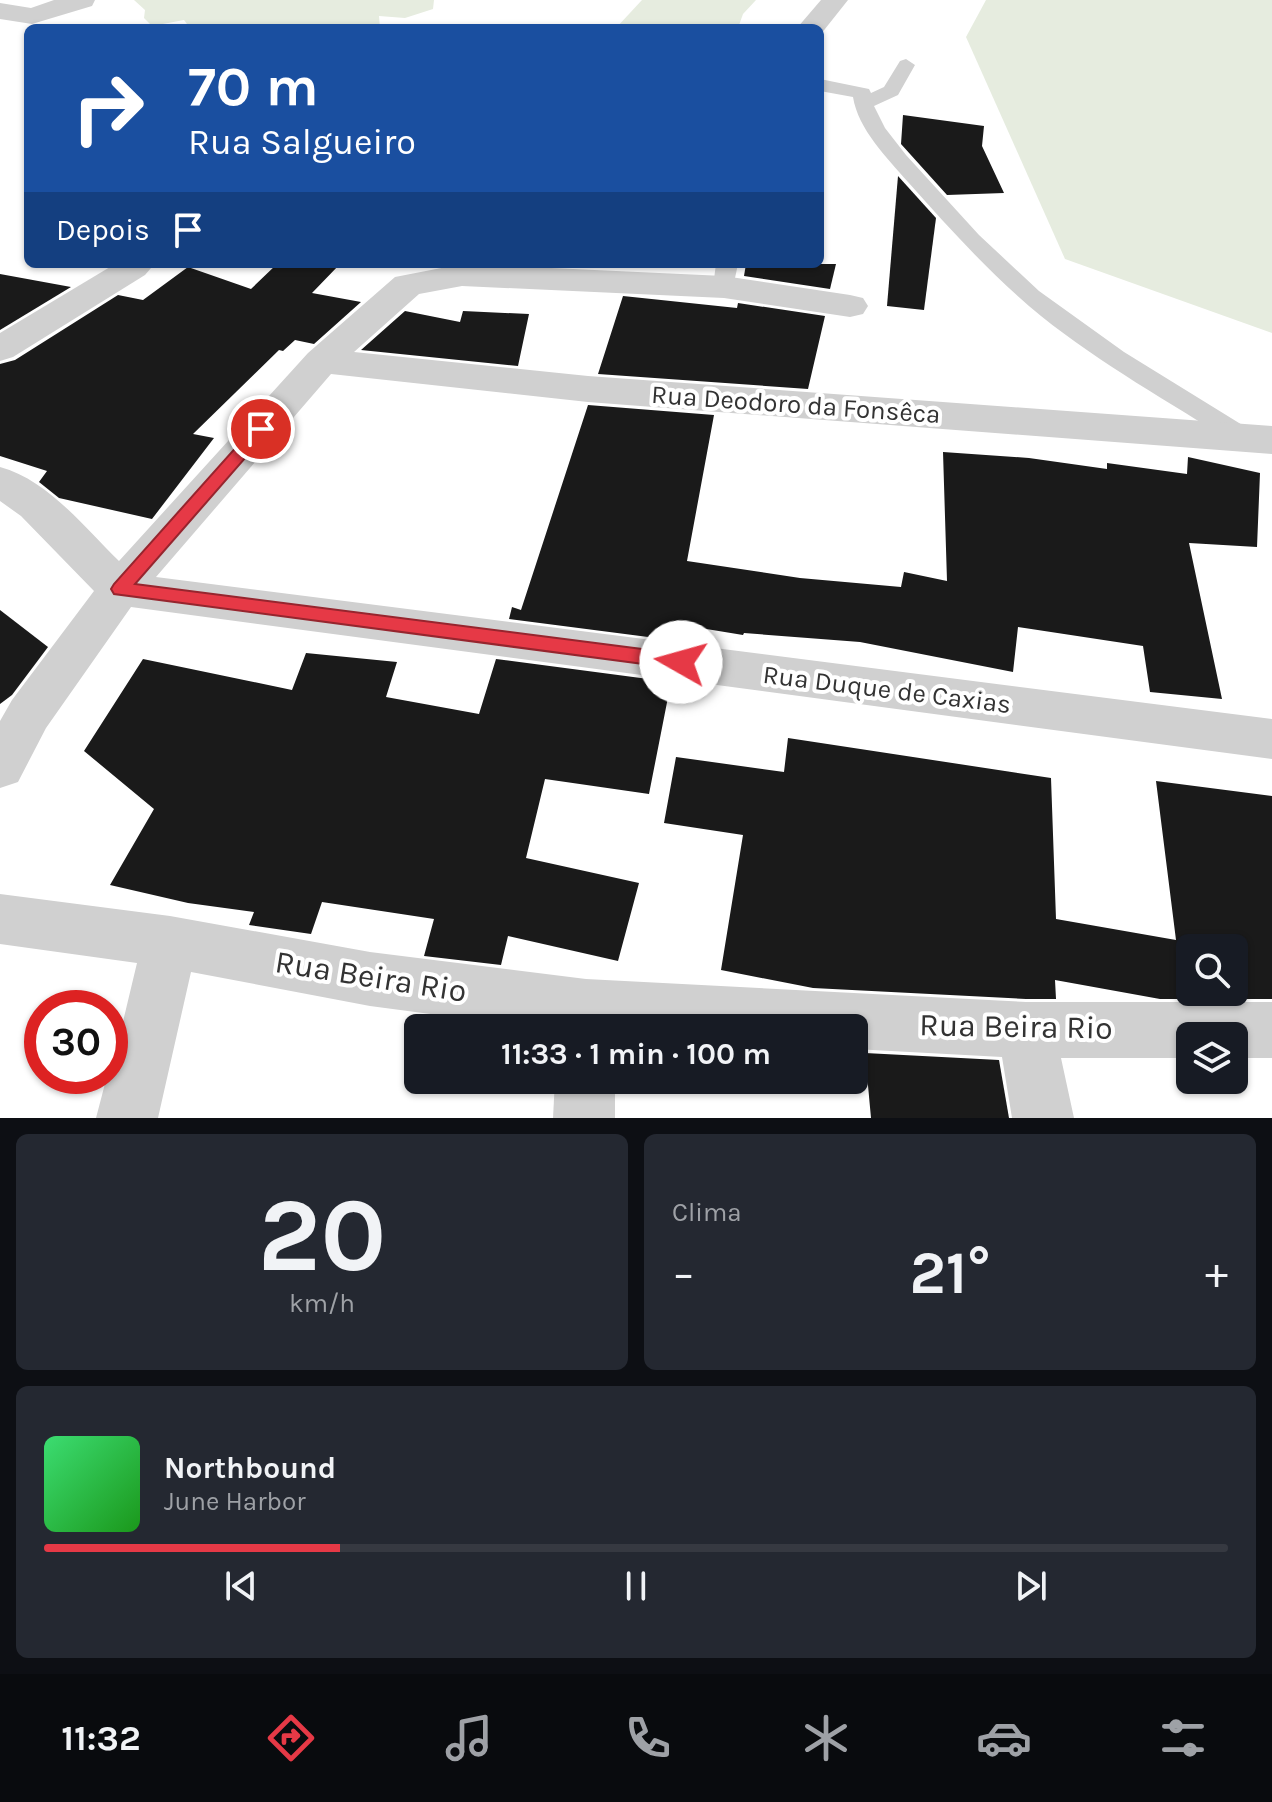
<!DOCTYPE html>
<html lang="pt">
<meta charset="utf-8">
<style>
body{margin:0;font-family:Karla,sans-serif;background:#242831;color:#f1f3f6;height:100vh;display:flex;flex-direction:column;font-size:30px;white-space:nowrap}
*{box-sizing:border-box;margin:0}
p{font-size:26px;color:#9ea1a6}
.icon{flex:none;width:44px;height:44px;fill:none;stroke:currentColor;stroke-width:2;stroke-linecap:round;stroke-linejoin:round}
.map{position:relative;height:1118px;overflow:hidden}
.sheet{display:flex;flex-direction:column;gap:16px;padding:16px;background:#0d0f14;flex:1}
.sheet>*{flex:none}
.guide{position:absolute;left:24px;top:24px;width:800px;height:244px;border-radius:12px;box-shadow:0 2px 6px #0004;background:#1a4fa0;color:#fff;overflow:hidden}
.controls{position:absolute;left:1176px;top:934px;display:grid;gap:16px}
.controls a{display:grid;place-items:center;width:72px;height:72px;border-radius:12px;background:#171b24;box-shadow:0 2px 6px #0004;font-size:40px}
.speed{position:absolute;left:24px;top:990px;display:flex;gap:16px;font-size:40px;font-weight:700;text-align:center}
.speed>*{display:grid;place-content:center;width:104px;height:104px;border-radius:50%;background:#171b24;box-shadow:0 2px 6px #0004;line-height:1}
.speed .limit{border:12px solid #d22;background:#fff;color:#111}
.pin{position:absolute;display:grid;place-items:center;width:68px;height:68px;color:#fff;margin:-34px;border:4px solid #fff;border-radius:50%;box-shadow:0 2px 8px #0007}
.me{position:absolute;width:88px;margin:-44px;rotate:277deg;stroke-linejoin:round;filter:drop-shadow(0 0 6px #0008)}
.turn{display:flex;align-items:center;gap:28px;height:168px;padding:0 32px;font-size:36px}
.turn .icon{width:104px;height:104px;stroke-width:2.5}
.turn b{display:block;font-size:56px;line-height:68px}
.then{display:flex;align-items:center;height:76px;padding:0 32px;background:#0003;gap:16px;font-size:30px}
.big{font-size:60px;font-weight:700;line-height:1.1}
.sheet .widget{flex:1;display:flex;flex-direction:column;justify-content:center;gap:12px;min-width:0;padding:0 28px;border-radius:12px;background:#242831}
.sheet .dial{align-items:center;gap:0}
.dial b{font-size:104px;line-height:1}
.song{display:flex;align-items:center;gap:24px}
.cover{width:96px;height:96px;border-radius:12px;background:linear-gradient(135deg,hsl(140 70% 55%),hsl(120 70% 35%))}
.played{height:8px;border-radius:4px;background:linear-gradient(90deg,#e63946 25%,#363941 25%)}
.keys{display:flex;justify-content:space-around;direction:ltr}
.heat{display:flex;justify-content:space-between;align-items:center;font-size:44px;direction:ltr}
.sheet .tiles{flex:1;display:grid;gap:16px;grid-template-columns:1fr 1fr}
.widget:last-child{grid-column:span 2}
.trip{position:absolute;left:404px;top:1014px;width:464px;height:80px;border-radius:12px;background:#171b24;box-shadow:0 2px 6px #0004;font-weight:700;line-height:80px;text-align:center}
.menu{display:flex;height:128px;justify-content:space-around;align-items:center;background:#090b0e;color:#9ea1a6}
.menu .icon{width:56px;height:56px}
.menu .active{color:#e63946}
.menu b{font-size:36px;color:#f1f3f6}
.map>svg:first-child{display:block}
.green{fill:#e6ecdf}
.building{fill:#1a1a1a;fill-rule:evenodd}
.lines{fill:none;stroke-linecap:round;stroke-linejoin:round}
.lane{fill:#d0d0d0;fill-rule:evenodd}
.street{fill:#d0d0d0;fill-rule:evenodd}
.route{fill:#e63946;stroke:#96252e;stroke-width:2}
.labels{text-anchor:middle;stroke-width:8;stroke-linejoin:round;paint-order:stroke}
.street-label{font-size:26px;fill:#333;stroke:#fff}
.near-street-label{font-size:32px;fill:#333;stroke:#fff}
</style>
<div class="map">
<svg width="1272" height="1118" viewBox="0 0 1272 1118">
<rect width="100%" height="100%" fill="#fff"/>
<g class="green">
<polygon points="134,0 434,0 433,9 405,18 379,16 380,28 190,28 184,20 152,26 144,18 145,10"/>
<polygon points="642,0 756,0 743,14 738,28 616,28"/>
<polygon points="986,0 1272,0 1272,333 1065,259 966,37"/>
</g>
<g class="building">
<polygon points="903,115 984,126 982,146 1004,193 947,195 901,144"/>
<polygon points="898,176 936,218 924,310 887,306"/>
<polygon points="277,264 340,264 312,293 361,302 314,344 295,340 283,351 279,350 193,434 214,438 152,519 59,498 39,482 47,471 0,456 0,364 15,360 118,295 143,300 188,267 251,289"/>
<polygon points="746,264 836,264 830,289 744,276"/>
<polygon points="0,274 71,287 0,330"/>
<polygon points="623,296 737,308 738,303 825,316 808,389 598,374"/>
<polygon points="405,311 460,322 463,311 529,314 518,366 361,350"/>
<polygon points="588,405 714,415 687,561 800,578 901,587 904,572 947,581 943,452 1029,458 1107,469 1107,463 1187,474 1188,457 1260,473 1257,547 1189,543 1222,699 1150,692 1143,646 1018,627 1013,672 860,642 744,633 743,635 682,625 679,641 509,619 512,607 521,610"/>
<polygon points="0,610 48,647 12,695 0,704"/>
<polygon points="306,653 397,662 386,697 479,714 496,659 671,682 649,794 545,779 526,858 639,883 618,961 508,936 501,965 424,956 434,919 322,902 311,934 249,925 254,912 188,903 110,885 154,809 84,751 143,659 292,690"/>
<path d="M788,738L1051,778L1056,919L1176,940L1156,781L1272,796V999H1160L1055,980L1056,999H1026L813,988L721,970L743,835L664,823L676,757L784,772ZM1190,948H1234V992H1190Z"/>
<polygon points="865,1053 999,1060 1009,1118 871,1118"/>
</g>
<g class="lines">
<g class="lane">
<path d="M906,59L915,65L898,95L874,106L885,128L906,155L979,235L1039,291L1124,352L1252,431L1256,437L1252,443L1243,446L1234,443C1169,402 1101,364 1041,316C992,276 950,229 908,182C887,158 858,129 853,97L820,91V79L869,89L871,93L884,87L900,61Z"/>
<polygon points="716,264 738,264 732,292 716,292 713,287"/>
</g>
<g class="street">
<polygon points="54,0 95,0 92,6 32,24 0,19 0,3 31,8"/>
<polygon points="821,0 848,0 821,34 820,28 797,28"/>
<polygon points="115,264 148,264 151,268 145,275 13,357 0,361 0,333"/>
<path d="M462,264L724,276L850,295L863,298L868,306L863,314L850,317L724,298L462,286L419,294L354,352L588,376L1272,426V454L588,402L331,374L156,577L1272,719V759L131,607L46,728L18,782L0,788V721L12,700L94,591L21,516L0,501V467C48,480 84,527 119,561L308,353L395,277Z"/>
<polygon points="0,894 170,916 370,952 586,979 1026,1002 1272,1002 1272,1058 1234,1058 1234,1036 1190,1036 1190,1058 1061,1058 1074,1118 1012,1118 1002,1057 854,1049 854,1028 536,1028 370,1006 191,972 158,1118 96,1118 107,1076 110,1076 137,963 0,944"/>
<polygon points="555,1080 615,1080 615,1118 553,1118"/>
</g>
</g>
<polygon class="route" points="261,424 267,426 269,429 267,433 135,584 681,654 687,656 690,662 687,667 681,669 114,594 111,589 114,584 255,426"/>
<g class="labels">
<g class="street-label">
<text transform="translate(796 404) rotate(4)" y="9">Rua Deodoro da Fonsêca</text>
<text transform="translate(887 689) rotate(7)" y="9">Rua Duque de Caxias</text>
</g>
<g class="near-street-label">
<text transform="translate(371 976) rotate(9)" y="11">Rua Beira Rio</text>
<text transform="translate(1016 1026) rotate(1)" y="11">Rua Beira Rio</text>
</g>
</g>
</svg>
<div class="controls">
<a><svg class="icon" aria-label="search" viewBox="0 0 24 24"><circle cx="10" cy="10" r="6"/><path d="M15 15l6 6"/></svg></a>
<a><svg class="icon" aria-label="layers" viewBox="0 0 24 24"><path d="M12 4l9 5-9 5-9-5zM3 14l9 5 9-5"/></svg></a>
</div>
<div class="speed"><div class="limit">30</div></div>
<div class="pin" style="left:261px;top:429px;background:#d93025"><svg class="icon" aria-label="arrive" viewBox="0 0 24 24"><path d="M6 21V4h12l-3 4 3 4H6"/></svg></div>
<svg class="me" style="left:681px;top:662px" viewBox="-20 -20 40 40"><circle r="19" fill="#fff"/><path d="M0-13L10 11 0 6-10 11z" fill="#e63946"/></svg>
<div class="trip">11:33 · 1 min · 100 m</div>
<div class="guide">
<div class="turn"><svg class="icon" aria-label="right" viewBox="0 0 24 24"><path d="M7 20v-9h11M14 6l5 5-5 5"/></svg><div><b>70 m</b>Rua Salgueiro</div></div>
<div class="then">Depois<svg class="icon" aria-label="arrive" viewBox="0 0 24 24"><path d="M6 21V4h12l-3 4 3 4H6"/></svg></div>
</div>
</div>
<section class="sheet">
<div class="tiles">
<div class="widget dial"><b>20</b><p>km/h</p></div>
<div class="widget"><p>Clima</p>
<div class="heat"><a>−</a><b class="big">21°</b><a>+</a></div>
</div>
<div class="widget">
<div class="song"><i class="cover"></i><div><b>Northbound</b><p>June Harbor</p></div></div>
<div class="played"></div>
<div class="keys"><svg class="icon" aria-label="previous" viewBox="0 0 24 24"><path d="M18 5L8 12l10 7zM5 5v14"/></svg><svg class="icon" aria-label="pause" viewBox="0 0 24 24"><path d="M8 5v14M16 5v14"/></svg><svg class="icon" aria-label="next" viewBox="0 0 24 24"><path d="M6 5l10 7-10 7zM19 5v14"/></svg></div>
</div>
</div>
</section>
<nav class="menu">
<b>11:32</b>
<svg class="icon active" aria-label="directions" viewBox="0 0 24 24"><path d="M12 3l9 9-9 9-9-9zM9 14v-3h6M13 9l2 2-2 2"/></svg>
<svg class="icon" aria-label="music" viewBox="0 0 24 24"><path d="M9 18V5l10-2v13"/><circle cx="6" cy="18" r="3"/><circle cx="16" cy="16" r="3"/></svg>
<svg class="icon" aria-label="phone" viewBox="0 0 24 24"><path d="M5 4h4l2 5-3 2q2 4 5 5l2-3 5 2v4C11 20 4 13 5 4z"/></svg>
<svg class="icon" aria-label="climate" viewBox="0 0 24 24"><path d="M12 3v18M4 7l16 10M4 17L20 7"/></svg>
<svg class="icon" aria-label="car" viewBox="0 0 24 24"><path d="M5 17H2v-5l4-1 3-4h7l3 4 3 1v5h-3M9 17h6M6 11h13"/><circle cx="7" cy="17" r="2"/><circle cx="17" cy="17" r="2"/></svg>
<svg class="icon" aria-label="filters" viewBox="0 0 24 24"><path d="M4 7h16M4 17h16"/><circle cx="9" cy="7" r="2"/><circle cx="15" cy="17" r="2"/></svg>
</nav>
